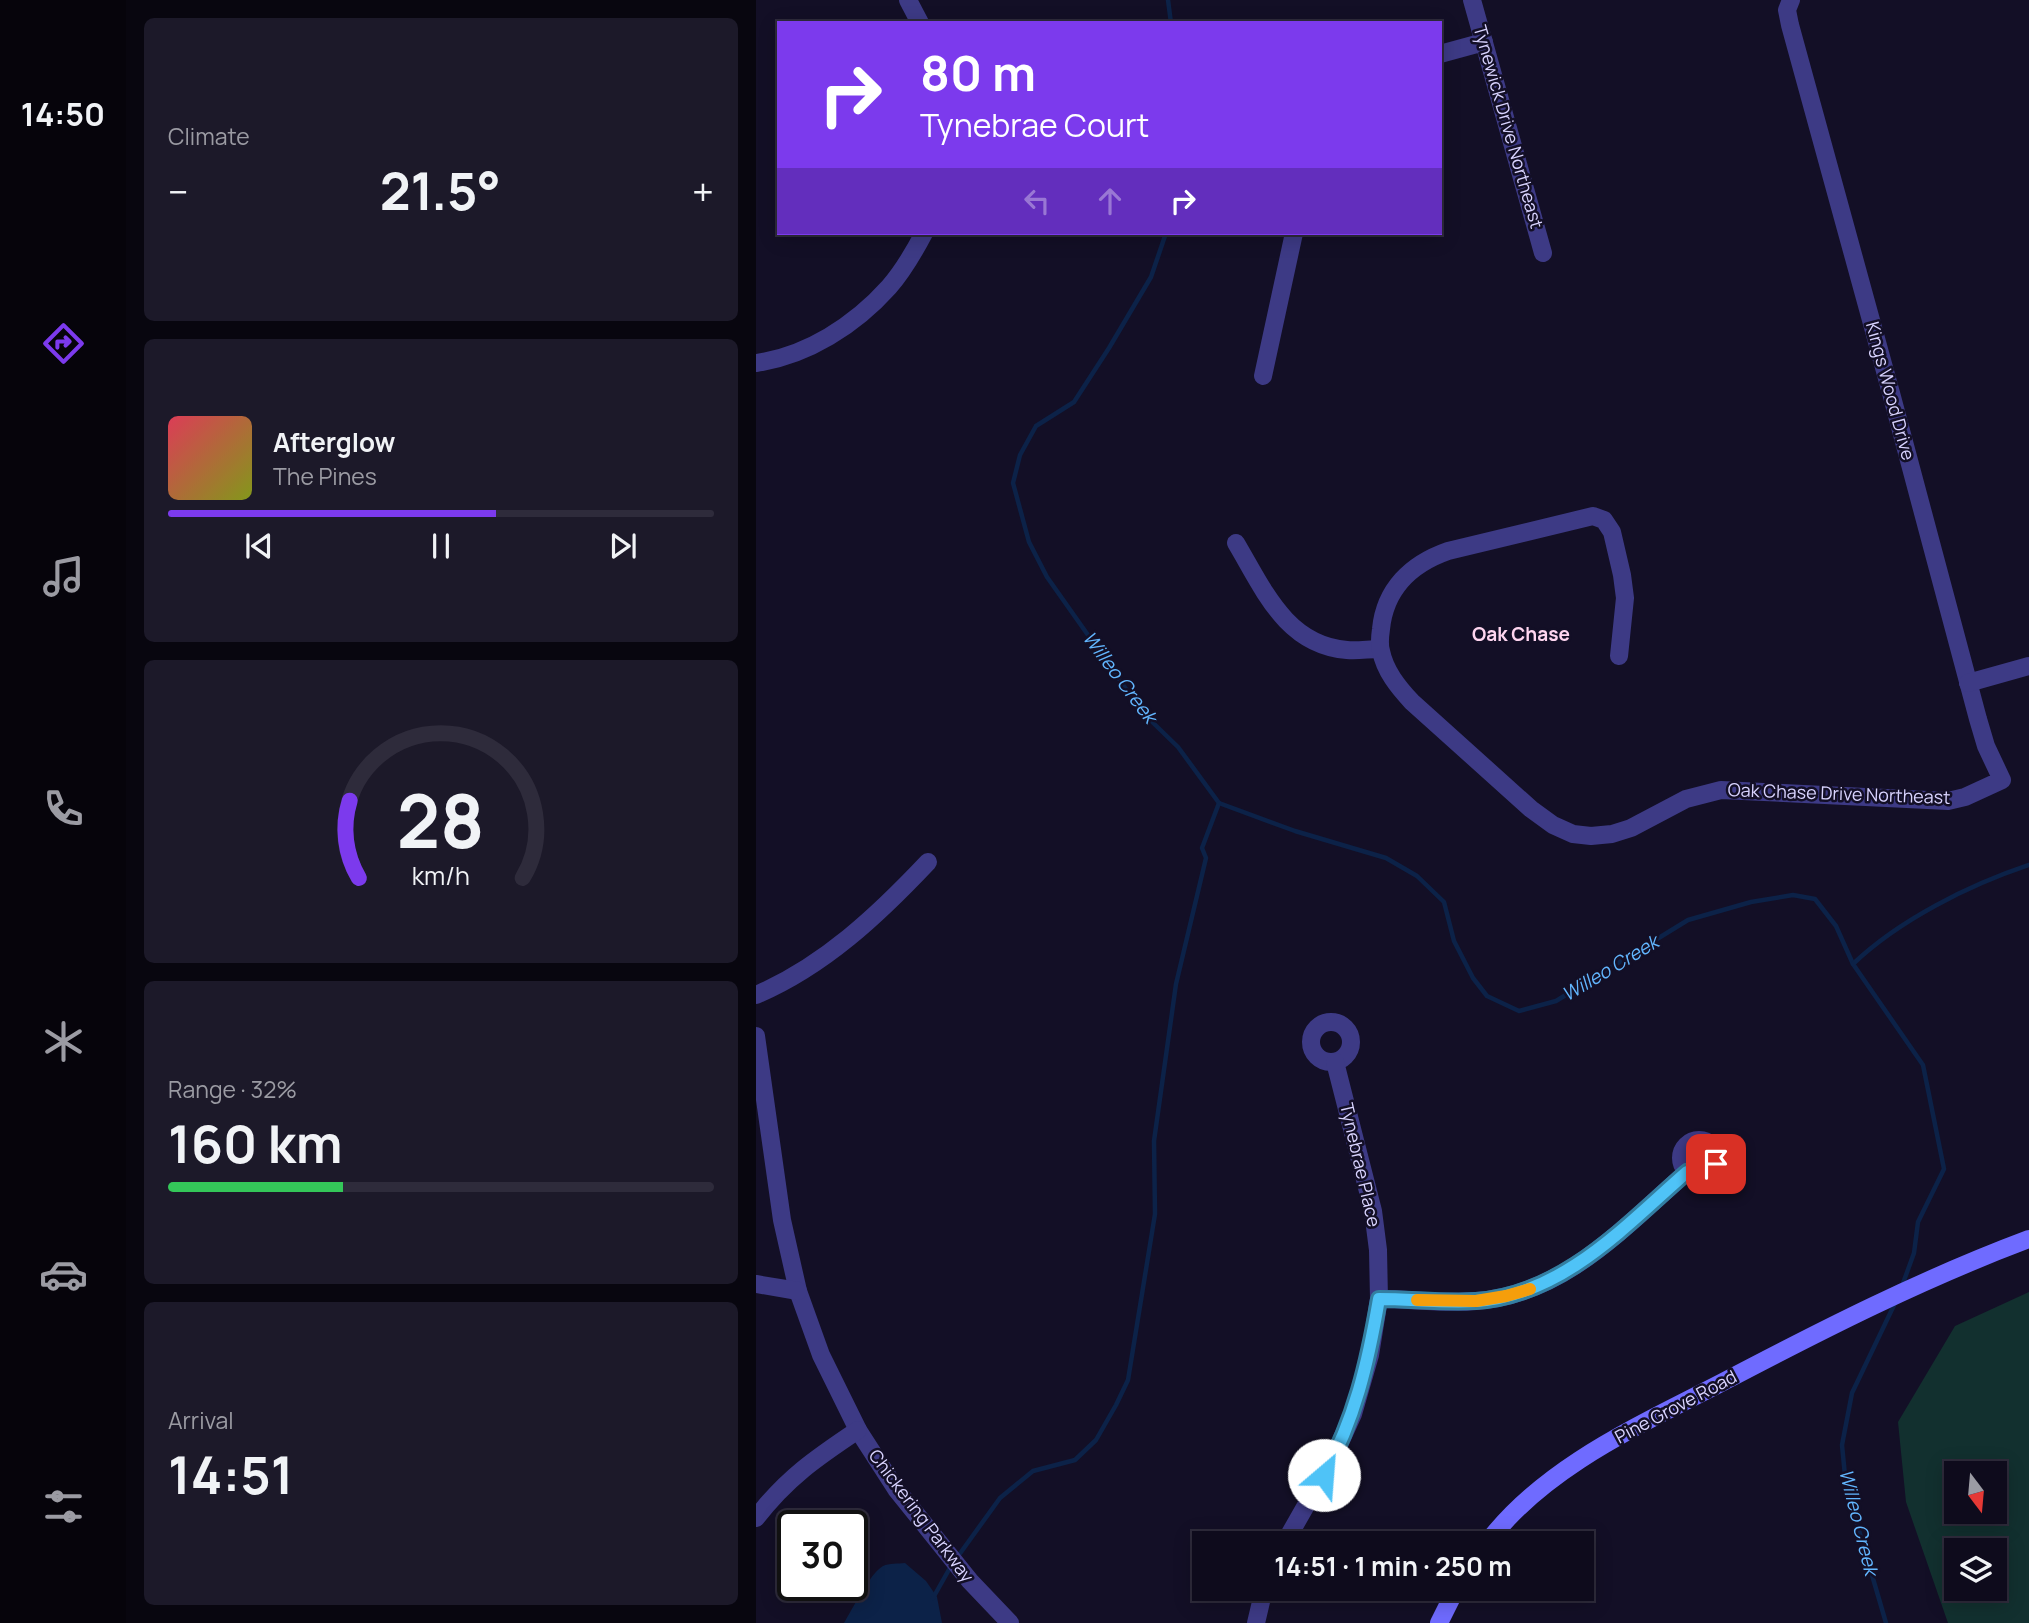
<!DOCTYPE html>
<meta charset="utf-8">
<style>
body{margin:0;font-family:Manrope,sans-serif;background:#1c1929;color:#f1f3f6;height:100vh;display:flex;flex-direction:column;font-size:26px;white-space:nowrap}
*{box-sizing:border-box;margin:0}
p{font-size:23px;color:#9b9ba3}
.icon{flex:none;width:38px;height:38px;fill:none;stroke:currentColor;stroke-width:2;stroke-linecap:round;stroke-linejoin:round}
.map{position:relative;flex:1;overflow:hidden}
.details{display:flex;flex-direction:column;gap:18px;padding:18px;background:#08060f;width:630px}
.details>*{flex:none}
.hud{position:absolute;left:21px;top:21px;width:665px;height:214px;border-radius:0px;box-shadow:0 4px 18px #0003,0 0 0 2px #2e2b3b;background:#7c3aed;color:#fff;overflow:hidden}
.needle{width:46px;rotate:164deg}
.controls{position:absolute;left:1188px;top:1461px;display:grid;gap:14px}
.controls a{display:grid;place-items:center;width:63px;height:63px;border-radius:0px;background:#0e0b1c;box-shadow:0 4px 18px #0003,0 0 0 2px #2e2b3b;font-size:35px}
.speed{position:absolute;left:21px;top:1510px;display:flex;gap:14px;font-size:35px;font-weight:700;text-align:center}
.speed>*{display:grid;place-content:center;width:91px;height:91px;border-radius:50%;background:#0e0b1c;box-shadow:0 4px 18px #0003,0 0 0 2px #2e2b3b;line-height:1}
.speed .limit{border:4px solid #111;border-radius:10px;background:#fff;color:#111}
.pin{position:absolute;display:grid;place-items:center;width:60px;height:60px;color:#fff;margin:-30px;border-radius:14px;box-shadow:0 4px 10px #0006}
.me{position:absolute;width:77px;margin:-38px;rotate:27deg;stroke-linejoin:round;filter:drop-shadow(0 0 5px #0008)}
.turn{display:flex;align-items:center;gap:24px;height:147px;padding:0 28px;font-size:32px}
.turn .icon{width:91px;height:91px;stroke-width:2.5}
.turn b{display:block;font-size:49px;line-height:60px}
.lanes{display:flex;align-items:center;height:66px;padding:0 28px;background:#0003;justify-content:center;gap:35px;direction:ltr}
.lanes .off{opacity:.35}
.big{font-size:52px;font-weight:700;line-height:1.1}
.details .card{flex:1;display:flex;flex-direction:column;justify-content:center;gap:10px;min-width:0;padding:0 24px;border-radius:10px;background:#1c1929}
.details .dial{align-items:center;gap:0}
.dial svg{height:182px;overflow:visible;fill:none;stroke:#2e2b3b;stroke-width:7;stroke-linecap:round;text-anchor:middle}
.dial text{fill:#f1f3f6;stroke:none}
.song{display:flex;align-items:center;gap:21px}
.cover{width:84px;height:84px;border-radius:10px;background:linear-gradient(135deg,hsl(350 70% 55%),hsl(70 70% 35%))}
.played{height:7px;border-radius:4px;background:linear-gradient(90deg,#7c3aed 60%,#2e2b3b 60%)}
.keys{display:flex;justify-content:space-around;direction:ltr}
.heat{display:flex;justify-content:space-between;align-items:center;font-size:38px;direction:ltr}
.charge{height:10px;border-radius:5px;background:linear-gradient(90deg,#34c759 32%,#2e2b3b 0)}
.trip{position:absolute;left:436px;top:1531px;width:402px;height:70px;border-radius:0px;background:#0e0b1c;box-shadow:0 4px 18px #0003,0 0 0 2px #2e2b3b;font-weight:700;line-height:70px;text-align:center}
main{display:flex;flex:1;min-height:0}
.tabs{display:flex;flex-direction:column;width:126px;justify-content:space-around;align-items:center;background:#06040b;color:#9b9ba3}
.tabs .icon{width:49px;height:49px}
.tabs .on{color:#7c3aed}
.tabs b{font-size:32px;color:#f1f3f6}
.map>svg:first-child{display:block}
.green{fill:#12302f;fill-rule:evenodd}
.water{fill:#0c2248}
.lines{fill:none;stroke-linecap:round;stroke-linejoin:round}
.stream{stroke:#0c2248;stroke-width:4.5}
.street{stroke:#3d3a85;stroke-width:18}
.secondary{stroke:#6f6bff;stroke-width:18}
.route-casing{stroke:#337fa1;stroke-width:18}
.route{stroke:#4fc3f7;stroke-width:12}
.slow{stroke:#f59e0b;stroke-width:12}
.labels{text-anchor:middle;stroke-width:5;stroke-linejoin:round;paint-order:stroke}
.street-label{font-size:18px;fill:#d9d4ff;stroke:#130f26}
.neighbourhood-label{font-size:19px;font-weight:bold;fill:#ffd6f0;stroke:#130f26}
.water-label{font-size:19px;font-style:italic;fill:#62b6ff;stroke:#130f26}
</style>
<main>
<nav class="tabs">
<b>14:50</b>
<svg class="icon on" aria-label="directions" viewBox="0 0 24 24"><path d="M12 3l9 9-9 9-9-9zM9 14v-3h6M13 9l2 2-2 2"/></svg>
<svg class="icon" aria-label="music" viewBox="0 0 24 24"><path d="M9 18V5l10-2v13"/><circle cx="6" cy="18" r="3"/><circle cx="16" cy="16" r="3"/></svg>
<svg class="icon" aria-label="phone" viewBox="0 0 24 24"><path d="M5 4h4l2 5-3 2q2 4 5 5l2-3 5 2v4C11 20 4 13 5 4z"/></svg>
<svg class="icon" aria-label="climate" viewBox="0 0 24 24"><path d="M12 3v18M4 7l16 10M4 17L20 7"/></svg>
<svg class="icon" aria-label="car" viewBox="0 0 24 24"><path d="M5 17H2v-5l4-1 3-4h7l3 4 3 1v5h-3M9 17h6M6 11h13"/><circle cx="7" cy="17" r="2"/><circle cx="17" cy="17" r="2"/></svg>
<svg class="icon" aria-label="filters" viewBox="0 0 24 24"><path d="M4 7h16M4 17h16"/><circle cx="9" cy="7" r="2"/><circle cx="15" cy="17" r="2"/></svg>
</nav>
<section class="details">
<div class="card"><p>Climate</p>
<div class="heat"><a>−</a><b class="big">21.5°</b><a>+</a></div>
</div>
<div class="card">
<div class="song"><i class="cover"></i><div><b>Afterglow</b><p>The Pines</p></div></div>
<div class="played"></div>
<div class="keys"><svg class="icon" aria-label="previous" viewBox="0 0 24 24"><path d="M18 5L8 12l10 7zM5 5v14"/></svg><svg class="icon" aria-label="pause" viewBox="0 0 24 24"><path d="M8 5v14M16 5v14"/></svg><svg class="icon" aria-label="next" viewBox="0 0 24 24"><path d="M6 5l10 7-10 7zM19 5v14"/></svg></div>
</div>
<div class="card dial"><svg viewBox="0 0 100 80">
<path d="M14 69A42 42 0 1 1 86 69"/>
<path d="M14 69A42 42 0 0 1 10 35" stroke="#7c3aed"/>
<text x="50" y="56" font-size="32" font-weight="700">28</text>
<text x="50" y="72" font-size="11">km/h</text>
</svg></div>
<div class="card"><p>Range · 32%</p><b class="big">160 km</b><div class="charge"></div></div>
<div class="card"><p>Arrival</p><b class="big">14:51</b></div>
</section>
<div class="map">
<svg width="1273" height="1623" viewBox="0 0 1273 1623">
<rect width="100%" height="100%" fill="#130f26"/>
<path class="green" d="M1273,1292V1623H1192L1150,1502L1142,1422L1199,1326ZM1200,1474H1239V1512H1200ZM1200,1550H1239V1589H1200Z"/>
<path class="water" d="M149,1563L170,1581L181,1597L186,1623H88C96,1610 114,1573 127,1566C133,1563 142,1564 149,1563Z"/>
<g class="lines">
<g class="stream">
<polyline points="412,0 415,23"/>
<polyline points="410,233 395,277 353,348 318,402 280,426 264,455 257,483 273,542 291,577 387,713 422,747 463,803 539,831 630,858 661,876 688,902 698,941 717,978 731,996 763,1011 800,1001 932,920 995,902 1037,895 1059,899 1080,926 1097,964 1167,1065 1188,1169 1162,1222 1158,1253 1146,1286"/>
<path d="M1097,964C1143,920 1213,885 1273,865"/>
<polyline points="200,1559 244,1498 277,1471 319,1460 340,1440 360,1405 372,1380 399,1214 398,1141 420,984 450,858 446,848 463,803"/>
<polyline points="177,1598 195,1566"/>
<polyline points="1130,1623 1090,1486 1086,1445 1096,1393 1140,1301"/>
</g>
<g class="street">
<polyline points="152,0 164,23"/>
<polyline points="716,0 787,253"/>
<polyline points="684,54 728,42"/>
<path d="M0,363C51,356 99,325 133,287C147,271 158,252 168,233"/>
<polyline points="507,376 538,233"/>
<path d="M480,543C508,590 530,645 591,650C602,651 613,649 624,649"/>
<path d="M863,656L869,598L866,575L856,532L848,520L837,516L692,551C655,564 629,589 625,629C624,636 623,644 625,651C629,671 642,687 656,702L775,809L797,825L817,834L835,836L856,834L875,828L930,799L965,790L1192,801L1209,797L1246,780L1230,746L1222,719L1135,393L1034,25L1031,10L1035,0"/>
<polyline points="1212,683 1273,666"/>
<path d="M0,995C68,966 122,915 172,862"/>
<circle cx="575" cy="1042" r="20"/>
<polyline points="0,1036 26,1220 42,1291 65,1355 102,1430 140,1489 214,1581 254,1623"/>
<circle cx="943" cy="1158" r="18"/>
<polyline points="0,1284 42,1291"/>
<path d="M623,1299C655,1299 688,1304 720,1301C808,1295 869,1226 931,1172"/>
<path d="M0,1518C31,1478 60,1458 102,1430"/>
<polyline points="528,1544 577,1458 597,1414 614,1355 623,1299 622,1250 617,1211 579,1062"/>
<polyline points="500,1623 508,1589"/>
</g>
<g class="secondary">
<path d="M730,1544C788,1467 882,1426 965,1383C1066,1330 1166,1279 1273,1239"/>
<polyline points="683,1623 700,1589"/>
</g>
</g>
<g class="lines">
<g class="route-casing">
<path id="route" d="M568,1475C599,1419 612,1363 623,1299C655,1299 688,1303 720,1301C807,1295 869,1226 931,1172C943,1178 954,1176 960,1164"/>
</g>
<use href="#route" class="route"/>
<polyline class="slow" points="661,1300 720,1301 750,1296 774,1289"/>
</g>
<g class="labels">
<g class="street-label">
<text transform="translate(752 127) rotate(74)" y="6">Tynewick Drive Northeast</text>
<text transform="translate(1134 391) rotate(75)" y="6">Kings Wood Drive</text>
<text transform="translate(1083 794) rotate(2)" y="6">Oak Chase Drive Northeast</text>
<text transform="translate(604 1165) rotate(77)" y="6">Tynebrae Place</text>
<text transform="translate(920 1407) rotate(-28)" y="6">Pine Grove Road</text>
<text transform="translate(165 1516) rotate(53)" y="6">Chickering Parkway</text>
</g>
<g class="neighbourhood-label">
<text x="765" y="641">Oak Chase</text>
</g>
<g class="water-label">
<text transform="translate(364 677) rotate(53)" y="7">Willeo Creek</text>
<text transform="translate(854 968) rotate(-31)" y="7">Willeo Creek</text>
<text transform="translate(1103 1522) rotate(76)" y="7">Willeo Creek</text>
</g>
</g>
</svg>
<div class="controls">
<a><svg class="needle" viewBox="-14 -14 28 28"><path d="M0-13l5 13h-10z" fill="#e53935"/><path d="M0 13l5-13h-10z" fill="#9b9ba3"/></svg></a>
<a><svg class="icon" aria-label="layers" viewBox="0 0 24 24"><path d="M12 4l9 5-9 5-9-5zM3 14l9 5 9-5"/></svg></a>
</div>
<div class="speed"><div class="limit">30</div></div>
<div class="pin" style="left:960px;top:1164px;background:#d93025"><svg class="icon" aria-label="arrive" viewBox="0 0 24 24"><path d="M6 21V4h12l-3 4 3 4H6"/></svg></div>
<svg class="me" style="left:568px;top:1475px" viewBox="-20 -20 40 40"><circle r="19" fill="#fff"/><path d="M0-13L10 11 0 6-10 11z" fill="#4fc3f7"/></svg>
<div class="trip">14:51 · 1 min · 250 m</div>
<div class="hud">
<div class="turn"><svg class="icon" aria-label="right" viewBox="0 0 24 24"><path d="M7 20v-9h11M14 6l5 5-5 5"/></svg><div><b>80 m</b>Tynebrae Court</div></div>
<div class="lanes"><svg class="icon off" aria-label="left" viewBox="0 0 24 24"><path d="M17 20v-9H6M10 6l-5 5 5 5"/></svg><svg class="icon off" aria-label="ahead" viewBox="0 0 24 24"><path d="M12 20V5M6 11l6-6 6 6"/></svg><svg class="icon" aria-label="right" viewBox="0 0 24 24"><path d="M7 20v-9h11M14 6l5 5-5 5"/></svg></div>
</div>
</div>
</main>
